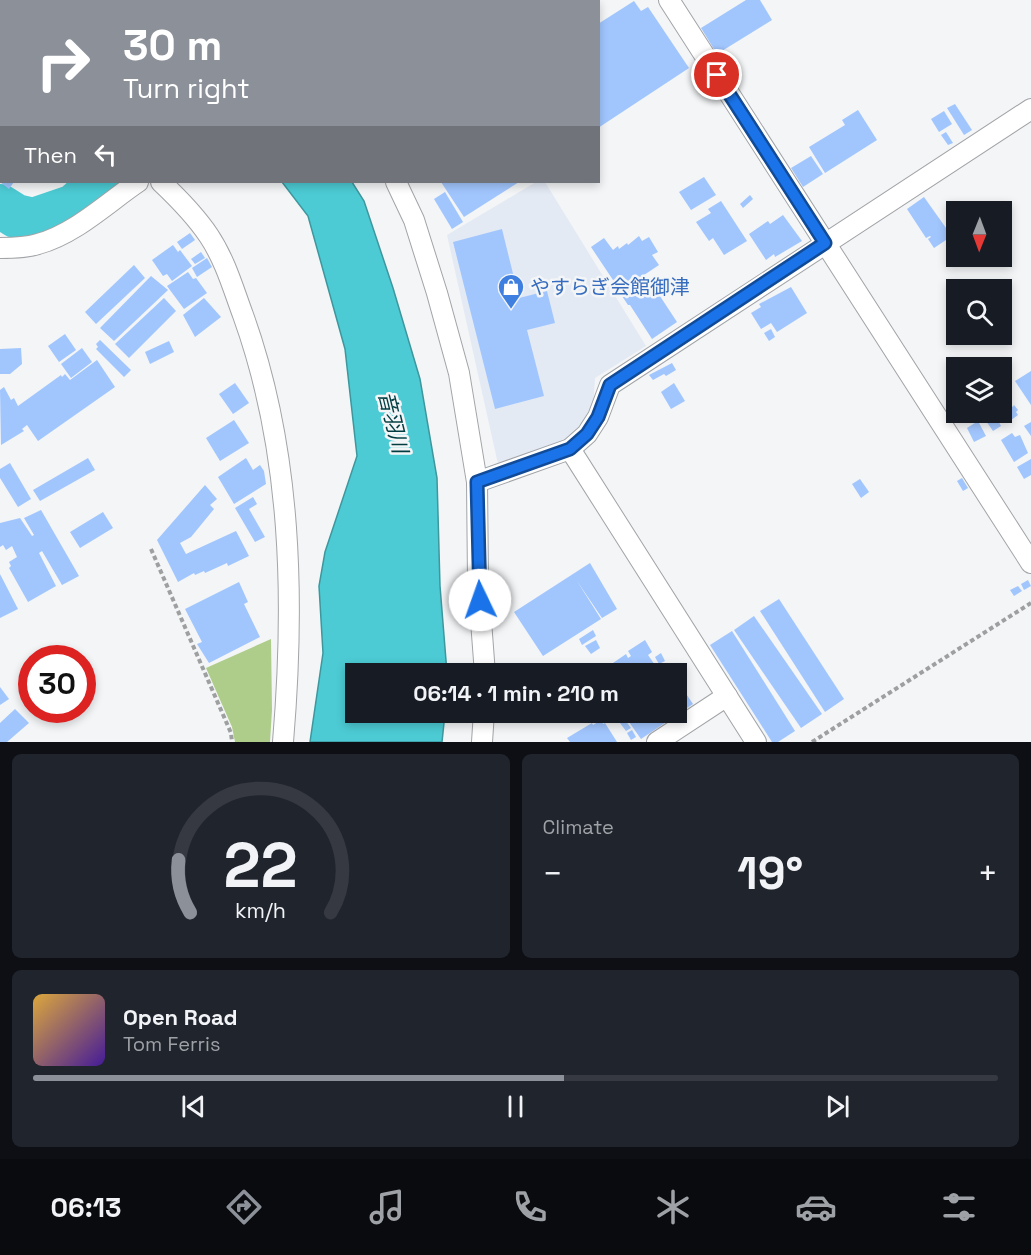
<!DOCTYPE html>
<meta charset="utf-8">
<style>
body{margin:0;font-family:"Space Grotesk","Noto Sans JP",sans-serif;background:#20242c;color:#f1f3f6;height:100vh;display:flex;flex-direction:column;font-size:22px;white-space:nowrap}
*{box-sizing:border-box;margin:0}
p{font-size:20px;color:#9ea1a6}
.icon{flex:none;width:33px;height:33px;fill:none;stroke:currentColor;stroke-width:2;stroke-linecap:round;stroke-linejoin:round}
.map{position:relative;height:742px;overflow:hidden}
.drawer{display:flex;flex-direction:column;gap:12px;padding:12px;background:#0d0f14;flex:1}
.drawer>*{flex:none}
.guide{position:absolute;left:0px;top:0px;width:600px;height:183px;box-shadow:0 3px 9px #0003;background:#8c9099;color:#fff;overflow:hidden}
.needle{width:39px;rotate:181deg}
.controls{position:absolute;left:946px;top:201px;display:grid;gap:12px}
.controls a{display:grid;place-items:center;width:66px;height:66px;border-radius:0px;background:#171b24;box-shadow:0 3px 9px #0003;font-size:30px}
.speed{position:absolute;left:18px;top:645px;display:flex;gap:12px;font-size:30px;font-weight:700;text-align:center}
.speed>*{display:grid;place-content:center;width:78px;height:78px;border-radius:50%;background:#171b24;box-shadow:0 3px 9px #0003;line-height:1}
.speed .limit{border:9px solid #d22;background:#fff;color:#111}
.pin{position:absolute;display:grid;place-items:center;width:51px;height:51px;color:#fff;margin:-26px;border:3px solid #fff;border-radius:50%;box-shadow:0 2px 6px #0007}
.me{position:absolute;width:66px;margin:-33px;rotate:357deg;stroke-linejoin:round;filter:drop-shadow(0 0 4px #0008)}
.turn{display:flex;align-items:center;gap:21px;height:126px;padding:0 24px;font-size:27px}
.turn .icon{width:78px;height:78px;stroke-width:2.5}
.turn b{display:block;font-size:42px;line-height:51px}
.then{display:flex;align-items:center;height:57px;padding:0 24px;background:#0003;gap:12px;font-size:22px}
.big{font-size:45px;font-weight:700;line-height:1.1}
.drawer .tile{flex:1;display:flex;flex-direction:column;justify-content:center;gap:9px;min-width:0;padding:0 21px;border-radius:9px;background:#20242c}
.drawer .dial{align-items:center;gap:0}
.dial svg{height:156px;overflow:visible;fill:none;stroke:#363941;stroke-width:7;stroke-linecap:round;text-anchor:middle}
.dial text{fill:#f1f3f6;stroke:none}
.song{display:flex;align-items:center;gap:18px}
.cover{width:72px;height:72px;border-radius:9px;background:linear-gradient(135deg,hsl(40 70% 55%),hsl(260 70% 35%))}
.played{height:6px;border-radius:3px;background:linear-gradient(90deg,#8c9099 55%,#363941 55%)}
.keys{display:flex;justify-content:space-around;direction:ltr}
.heat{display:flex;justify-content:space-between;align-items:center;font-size:33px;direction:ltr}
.drawer .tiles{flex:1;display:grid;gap:12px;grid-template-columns:1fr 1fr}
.tile:last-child{grid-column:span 2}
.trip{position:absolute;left:345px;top:663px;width:342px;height:60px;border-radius:0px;background:#171b24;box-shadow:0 3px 9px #0003;font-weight:700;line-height:60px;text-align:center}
.tabs{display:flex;height:96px;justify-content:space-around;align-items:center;background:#090b0e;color:#9ea1a6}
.tabs .icon{width:42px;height:42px}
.tabs .active{color:#8c9099}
.tabs b{font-size:27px;color:#f1f3f6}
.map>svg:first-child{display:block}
.built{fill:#e4eaf4}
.green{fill:#afcd8a}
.water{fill:#4ccbd4;stroke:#3e979d;stroke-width:1.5}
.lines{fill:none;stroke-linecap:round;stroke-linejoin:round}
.river{stroke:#4ccbd4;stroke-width:44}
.building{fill:#a1c6fe}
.minor-casing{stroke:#a2a4a7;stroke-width:22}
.path{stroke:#9d9fa0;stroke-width:4;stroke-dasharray:4.5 3;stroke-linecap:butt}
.minor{stroke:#fff;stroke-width:20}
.route-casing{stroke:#114b97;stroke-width:15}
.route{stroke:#1a73e8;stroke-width:10}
.labels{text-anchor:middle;stroke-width:5;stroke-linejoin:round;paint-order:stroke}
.shop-label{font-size:20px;fill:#366cbe;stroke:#f3f5f7;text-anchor:start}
.water-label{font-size:21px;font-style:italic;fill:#003c40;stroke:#f3f5f7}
</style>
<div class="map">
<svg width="1031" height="742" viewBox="0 0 1031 742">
<rect width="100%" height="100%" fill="#f3f5f7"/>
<polygon class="built" points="536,182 545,182 646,346 595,378 593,406 574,437 498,464 447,235"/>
<polygon class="green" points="271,639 272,710 270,742 235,742 232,727 206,668"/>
<g class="water">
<polygon points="0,0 177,0 179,1 2,2 1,38"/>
<polygon points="282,182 352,182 364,201 393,288 420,379 437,478 440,586 447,673 356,674 356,712 445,713 442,742 310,742 323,653 319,586 325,552 357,456 345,349 308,216"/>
</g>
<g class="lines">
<polyline class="river" points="0,206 16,216 33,220 74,206 101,182"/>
</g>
<g class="building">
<polygon points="746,0 760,0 772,20 717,54 701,28"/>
<polygon points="634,1 641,11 648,7 689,68 598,128 598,24"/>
<polygon points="955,104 972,130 964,135 947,108"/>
<polygon points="858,110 877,140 825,173 809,147 845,125 842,120"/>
<polygon points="944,111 952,124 939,132 931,119"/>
<polygon points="946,132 953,143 948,145 941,135"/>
<polygon points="811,156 823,174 803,187 791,168"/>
<polygon points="704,177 716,195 691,210 679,192"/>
<polygon points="0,182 14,182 9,189"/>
<polygon points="441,182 519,182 464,217"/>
<polygon points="445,192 463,222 452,229 434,199"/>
<polygon points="750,195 753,199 743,208 740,204"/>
<polygon points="924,197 946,228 949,226 955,234 934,248 928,239 931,237 930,236 926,238 907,209"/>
<polygon points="721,201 747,241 724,255 713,238 709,241 696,222 711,213 708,209"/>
<polygon points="783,215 802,241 775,257 774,254 766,260 749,234 768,221 770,224"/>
<polygon points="502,229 519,298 547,291 555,323 527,330 544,396 495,409 453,242"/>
<polygon points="190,233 195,240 182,249 177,242"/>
<polygon points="639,236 642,241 649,237 658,252 652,255 659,265 632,283 640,279 646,289 649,288 650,290 654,287 677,322 652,339 630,305 628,305 616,287 617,286 591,247 604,238 613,250 618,246 619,249 627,243 628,245"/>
<polygon points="173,245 178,252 180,250 192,266 172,281 167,274 163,276 152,260"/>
<polygon points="201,252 205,258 195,264 191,259"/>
<polygon points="207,258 212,267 197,277 192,268"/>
<polygon points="134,265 145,278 96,324 85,312"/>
<polygon points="188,272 193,279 196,278 207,293 184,309 167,286"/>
<polygon points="151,276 168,290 114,341 100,328"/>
<polygon points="791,287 807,313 777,332 771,323 761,329 751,313 761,307 759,304"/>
<polygon points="164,298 176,311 129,358 115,344"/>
<polygon points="204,298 221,317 195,337 183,315"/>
<polygon points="771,329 775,337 769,341 764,333"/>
<polygon points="65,334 76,350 59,362 48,346"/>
<polygon points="100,340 131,370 124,377 96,349 98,347 96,344"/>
<polygon points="169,341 174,352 150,364 145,352"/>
<polygon points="21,348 22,364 10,374 0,374 0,349"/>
<polygon points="82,348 92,362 71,378 61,364"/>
<polygon points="97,360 115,387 38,441 27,425 22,429 24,431 1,445 0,390 4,387 11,400 14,398 18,406 61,375 62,377 65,374 70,380"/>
<polygon points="672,363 676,370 666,376 664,374 653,380 649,375"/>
<polygon points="1031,371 1031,405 1015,381"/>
<polygon points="235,383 249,403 233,414 219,394"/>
<polygon points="674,383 685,401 671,409 661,392"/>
<polygon points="1011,405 1013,407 1014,405 1018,410 1016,412 1018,415 1007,423 1000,413"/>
<polygon points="995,415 1001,426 993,431 986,421"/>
<polygon points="234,420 249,443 220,461 206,438"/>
<polygon points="978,421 986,436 974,442 967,428"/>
<polygon points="1031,422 1031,436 1024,426"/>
<polygon points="1012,433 1015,437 1020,435 1028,453 1014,462 1001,440"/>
<polygon points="88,458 95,470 40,501 33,490"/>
<polygon points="246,458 253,470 260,465 264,471 266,484 234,504 218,477"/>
<polygon points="1031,459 1031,475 1024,479 1017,467"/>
<polygon points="10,463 31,499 18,507 0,478 0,469"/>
<polygon points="962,478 968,488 963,491 957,481"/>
<polygon points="860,479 869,492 861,498 852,484"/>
<polygon points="205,485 217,499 210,505 214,509 191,537 180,543 186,554 236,531 249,556 228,566 227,563 205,573 204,571 195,575 194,573 178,582 157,540"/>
<polygon points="253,497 257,504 249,509 265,537 255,542 235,508"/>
<polygon points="41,510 79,576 62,585 42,551 39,553 56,586 28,602 9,568 11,566 9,562 17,557 12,546 6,550 3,545 0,547 0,523 20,518 32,536 34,535 24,518"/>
<polygon points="103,512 113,528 80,548 70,532"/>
<polygon points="590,563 617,609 602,618 577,581 601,619 543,656 514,612"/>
<polygon points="0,574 18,609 0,618"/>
<polygon points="1028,580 1031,586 1024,590 1021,584"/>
<polygon points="239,582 248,602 244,604 260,637 209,663 197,644 202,642 185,609"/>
<polygon points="1018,586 1022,591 1014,596 1010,590"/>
<polygon points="779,599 844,699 825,712 760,611"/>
<polygon points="754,616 822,714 801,728 734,630"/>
<polygon points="593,630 596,636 582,645 579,639"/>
<polygon points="732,631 795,731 778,742 772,742 710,645"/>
<polygon points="596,640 600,648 591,654 585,646"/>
<polygon points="645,640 652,652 648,655 657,668 649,674 601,674 600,672 626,654 628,658 631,656 628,651"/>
<polygon points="661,653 665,661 659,664 655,657"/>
<polygon points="676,679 693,704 641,739 622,712 676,712"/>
<polygon points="0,687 9,699 0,705"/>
<polygon points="15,709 29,723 7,742 0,742 0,723"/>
<polygon points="601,720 603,724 605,723 617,742 570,742 567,738 592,723 593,725"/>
<polygon points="625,720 631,728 626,731 620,723"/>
<polygon points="632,730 636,737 631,740 627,733"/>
</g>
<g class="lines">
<g class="minor-casing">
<g id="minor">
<polyline points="244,0 246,2"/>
<polyline points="669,0 1031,563"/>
<polyline points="0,72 2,73"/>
<path d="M161,182C179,199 195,215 209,236C225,260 233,288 243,315C292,451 295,600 283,742"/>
<polyline points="396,182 414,220 437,293 459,373 477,482 478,581 485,674"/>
<path d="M0,248C12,248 26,248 38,244C75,234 107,203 138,182"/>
<polyline points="570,449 756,742"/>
<polyline points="477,482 570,449 587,434 598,417 610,385 1031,109"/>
<polyline points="482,742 484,712"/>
<polyline points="657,742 727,696"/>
</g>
</g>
<g class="path">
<polyline points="443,2 445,0"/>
<polyline points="151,549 231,733 232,742"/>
<polyline points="812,742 1031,603"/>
</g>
<use href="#minor" class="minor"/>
</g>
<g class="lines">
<g class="route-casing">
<polyline id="route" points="480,600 477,482 570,449 587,434 598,417 610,385 825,243 717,75"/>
</g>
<use href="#route" class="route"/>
</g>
<defs>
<g id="shop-pin" transform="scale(1.35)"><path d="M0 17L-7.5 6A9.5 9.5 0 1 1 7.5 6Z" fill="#3f7fe0" stroke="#f3f5f7"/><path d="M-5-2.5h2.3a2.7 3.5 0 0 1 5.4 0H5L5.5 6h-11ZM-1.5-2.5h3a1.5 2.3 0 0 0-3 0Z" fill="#fff"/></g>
</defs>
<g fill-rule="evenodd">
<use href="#shop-pin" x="511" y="287"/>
</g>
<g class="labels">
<g class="shop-label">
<text x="530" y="294">やすらぎ会館御津</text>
</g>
<g class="water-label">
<text transform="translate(393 422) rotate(76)" y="7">音羽川</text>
</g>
</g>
</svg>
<div class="controls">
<a><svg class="needle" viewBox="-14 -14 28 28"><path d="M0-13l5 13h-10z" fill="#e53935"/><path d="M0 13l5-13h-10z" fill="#9ea1a6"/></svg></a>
<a><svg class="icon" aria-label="search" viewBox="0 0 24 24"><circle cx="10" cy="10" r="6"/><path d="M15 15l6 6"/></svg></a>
<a><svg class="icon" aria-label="layers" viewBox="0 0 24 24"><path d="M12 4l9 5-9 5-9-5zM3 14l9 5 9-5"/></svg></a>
</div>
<div class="speed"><div class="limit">30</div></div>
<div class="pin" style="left:717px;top:75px;background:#d93025"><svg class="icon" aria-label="arrive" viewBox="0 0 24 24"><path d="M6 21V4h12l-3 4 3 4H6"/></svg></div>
<svg class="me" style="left:480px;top:600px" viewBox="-20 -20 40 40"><circle r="19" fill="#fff"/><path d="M0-13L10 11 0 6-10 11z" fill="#1a73e8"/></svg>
<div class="trip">06:14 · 1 min · 210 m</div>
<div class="guide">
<div class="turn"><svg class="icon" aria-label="right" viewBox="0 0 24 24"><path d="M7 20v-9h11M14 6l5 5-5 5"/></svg><div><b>30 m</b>Turn right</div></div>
<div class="then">Then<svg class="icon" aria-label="left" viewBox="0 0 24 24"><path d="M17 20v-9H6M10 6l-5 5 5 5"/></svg></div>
</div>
</div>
<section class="drawer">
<div class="tiles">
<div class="tile dial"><svg viewBox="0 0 100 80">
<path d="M14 69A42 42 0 1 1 86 69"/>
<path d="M14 69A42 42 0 0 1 8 42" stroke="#8c9099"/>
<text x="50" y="56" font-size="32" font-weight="700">22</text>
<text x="50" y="72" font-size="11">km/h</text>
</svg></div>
<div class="tile"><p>Climate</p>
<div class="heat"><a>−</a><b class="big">19°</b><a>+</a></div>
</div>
<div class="tile">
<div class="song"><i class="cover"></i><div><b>Open Road</b><p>Tom Ferris</p></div></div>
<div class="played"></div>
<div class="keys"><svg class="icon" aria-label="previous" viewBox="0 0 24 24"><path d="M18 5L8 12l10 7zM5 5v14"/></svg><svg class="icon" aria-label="pause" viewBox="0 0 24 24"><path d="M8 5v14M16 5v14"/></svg><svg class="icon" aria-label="next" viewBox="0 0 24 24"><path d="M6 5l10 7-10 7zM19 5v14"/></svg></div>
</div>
</div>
</section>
<nav class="tabs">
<b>06:13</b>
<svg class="icon active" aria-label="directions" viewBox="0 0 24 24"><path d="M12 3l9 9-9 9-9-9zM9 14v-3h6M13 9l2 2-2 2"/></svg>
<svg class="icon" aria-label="music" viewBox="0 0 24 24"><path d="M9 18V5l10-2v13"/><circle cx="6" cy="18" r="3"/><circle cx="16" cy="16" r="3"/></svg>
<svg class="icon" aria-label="phone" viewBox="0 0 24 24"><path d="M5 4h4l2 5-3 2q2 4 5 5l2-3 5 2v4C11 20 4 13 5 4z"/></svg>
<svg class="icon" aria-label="climate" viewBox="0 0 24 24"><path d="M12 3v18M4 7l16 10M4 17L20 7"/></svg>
<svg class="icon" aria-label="car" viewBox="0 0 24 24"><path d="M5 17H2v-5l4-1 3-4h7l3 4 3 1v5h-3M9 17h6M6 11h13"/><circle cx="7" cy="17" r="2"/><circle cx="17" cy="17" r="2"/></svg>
<svg class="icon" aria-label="filters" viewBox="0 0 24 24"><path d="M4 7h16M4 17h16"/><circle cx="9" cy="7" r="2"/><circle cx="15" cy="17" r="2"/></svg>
</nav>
